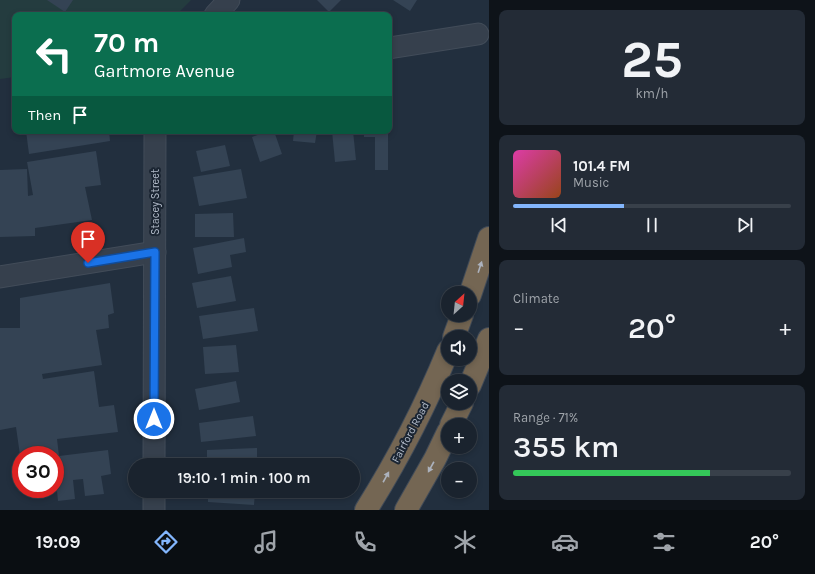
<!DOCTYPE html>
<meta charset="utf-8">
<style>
body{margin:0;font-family:Karla,sans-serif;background:#232b36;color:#f1f3f6;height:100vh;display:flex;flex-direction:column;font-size:15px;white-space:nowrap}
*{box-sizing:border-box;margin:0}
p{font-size:13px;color:#9fa4aa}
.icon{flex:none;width:22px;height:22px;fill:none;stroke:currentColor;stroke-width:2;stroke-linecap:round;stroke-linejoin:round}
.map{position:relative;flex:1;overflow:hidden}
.side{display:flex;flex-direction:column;gap:10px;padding:10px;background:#0e1319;width:326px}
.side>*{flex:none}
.top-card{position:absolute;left:12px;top:12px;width:380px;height:122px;border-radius:8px;box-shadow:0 2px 6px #0003,0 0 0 1px #38404a;background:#0b6e4f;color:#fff;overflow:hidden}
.needle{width:26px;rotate:27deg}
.controls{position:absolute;left:441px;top:286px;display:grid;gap:8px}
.controls a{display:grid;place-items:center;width:36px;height:36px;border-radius:50%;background:#1a232e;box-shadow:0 2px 6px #0003,0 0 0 1px #38404a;font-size:20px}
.speed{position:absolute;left:12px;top:446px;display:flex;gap:8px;font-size:20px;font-weight:700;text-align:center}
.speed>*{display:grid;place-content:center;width:52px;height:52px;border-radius:50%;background:#1a232e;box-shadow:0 2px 6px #0003,0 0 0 1px #38404a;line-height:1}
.speed .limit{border:6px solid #d22;background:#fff;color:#111}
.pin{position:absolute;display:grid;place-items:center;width:34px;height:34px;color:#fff;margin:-41px -17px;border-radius:50% 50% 50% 0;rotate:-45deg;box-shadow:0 0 4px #0007}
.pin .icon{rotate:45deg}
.me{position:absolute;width:44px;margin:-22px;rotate:0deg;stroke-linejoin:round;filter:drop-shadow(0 0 3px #0008)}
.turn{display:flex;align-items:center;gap:14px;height:84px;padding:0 16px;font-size:18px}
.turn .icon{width:52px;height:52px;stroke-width:2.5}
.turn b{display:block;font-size:28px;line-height:34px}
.then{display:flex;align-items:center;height:38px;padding:0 16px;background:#0003;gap:8px;font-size:15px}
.big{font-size:30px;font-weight:600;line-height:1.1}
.side .tile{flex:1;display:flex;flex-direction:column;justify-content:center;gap:6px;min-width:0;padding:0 14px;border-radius:8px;background:#232b36}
.side .dial{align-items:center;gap:0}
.dial b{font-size:52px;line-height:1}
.song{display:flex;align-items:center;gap:12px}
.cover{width:48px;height:48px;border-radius:6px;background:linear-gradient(135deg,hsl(320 70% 55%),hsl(20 70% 35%))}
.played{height:4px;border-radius:2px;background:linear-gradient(90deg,#83b6fd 40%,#38404a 40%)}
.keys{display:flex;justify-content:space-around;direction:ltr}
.heat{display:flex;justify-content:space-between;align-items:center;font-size:22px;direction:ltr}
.charge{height:6px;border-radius:3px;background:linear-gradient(90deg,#34c759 71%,#38404a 0)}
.trip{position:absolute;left:128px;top:458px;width:232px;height:40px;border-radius:20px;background:#1a232e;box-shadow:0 2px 6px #0003,0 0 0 1px #38404a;font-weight:600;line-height:40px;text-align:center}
.tabs{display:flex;height:64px;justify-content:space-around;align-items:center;background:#0a0e12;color:#9fa4aa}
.tabs .icon{width:28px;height:28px}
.tabs .current{color:#83b6fd}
.tabs b{font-size:18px;color:#f1f3f6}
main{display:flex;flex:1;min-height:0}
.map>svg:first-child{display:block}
.green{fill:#243c3f}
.building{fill:#344354}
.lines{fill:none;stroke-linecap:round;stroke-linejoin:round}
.minor-casing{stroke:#424c59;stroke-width:23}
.highway-casing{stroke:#414b58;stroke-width:24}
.minor{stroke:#36404d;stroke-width:21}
.highway{stroke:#746653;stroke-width:22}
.oneway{fill:#acb2bd}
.route-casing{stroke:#114b97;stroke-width:10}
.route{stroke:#1a73e8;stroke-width:7}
.labels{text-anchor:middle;stroke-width:4;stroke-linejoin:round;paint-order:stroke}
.street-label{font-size:11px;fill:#b2bbc9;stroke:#1b2532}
</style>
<main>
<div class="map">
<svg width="489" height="510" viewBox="0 0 489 510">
<rect width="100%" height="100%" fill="#222f3e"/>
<polygon class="green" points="0,0 191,0 176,15 15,15 15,77 0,79"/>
<g class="building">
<polygon points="47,0 73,0 65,12"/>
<polygon points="317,0 341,0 329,12"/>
<polygon points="393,0 417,0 410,11"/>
<polygon points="26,131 109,131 110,141 29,154"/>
<polygon points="200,131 230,131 230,134 200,133"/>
<polygon points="269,131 274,131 282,154 260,162 252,137"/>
<polygon points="294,131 317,131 315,143 293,141"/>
<polygon points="332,131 353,131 356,160 335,162"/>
<polygon points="364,131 388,131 388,170 375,170 375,137 364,137"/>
<polygon points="225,145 230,166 201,172 196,151"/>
<polygon points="96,151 101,185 85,187 92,220 35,228 35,236 0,237 0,170 27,169 28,196 33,195 27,162"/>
<polygon points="241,169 247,198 199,206 193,177"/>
<polygon points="233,213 234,237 195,237 195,214"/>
<polygon points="244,238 246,252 230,255 232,267 198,274 193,248"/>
<polygon points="231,276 236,301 197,308 192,283"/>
<polygon points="110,283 114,313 108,315 109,328 96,330 102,365 42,374 43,379 94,371 99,407 114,405 118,432 57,439 59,456 108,450 111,474 101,476 104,494 85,496 83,479 73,480 75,499 58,501 57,491 26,495 25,489 55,489 55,455 20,455 16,427 0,430 0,328 20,328 20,298"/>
<polygon points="254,308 258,331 203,339 199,316"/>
<polygon points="236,345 239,372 205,374 203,347"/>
<polygon points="236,381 240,402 199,410 195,389"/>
<polygon points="253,416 256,436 201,442 199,423"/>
<polygon points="257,448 257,465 207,465 207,450"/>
<polygon points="208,491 255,491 254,505 208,502"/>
</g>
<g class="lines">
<g class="minor-casing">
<g id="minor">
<polyline points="215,15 229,0"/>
<polyline points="389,48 478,34"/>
<polyline points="0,277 155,252"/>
<polyline points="154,465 155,131"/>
<polyline points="154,510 154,491"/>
</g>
</g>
<g class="highway-casing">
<g id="highway">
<polyline points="470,295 489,238"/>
<polyline points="454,337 462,315"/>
<polyline points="470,385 489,339"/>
<polyline points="451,425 462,403"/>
<path d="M366,510C398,459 425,407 448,351"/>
<polyline points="406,510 435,459 448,432"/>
</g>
</g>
<use href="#minor" class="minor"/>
<use href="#highway" class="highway"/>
</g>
<defs><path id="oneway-solid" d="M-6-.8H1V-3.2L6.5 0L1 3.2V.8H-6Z"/></defs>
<g class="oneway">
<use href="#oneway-solid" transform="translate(480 267) rotate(-72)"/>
<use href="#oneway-solid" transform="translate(431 467) rotate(119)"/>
<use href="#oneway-solid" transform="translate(386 477) rotate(-61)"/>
</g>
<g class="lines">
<g class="route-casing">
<polyline id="route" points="88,263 155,252 154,419"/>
</g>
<use href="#route" class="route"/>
</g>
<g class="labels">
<g class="street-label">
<text transform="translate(155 202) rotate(-90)" y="4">Stacey Street</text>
<text transform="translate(410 432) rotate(-62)" y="4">Fairford Road</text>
</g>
</g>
</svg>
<div class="controls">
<a><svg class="needle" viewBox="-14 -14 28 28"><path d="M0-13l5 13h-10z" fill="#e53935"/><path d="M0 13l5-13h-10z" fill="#9fa4aa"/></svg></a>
<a><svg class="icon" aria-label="sound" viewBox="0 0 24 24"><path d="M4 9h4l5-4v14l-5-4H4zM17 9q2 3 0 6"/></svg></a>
<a><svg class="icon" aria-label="layers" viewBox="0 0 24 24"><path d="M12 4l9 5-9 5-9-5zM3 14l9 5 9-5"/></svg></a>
<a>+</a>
<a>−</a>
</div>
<div class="speed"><div class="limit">30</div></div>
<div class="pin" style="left:88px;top:263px;background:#d93025"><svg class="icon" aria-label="arrive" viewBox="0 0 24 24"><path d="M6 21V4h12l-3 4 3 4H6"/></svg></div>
<svg class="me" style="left:154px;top:419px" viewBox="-20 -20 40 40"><circle r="17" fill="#1a73e8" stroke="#fff" stroke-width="3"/><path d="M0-11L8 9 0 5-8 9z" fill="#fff"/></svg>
<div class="trip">19:10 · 1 min · 100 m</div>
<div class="top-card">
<div class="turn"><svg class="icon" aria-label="left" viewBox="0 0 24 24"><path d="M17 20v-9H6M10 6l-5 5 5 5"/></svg><div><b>70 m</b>Gartmore Avenue</div></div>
<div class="then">Then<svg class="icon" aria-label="arrive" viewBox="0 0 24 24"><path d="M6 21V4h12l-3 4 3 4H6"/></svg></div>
</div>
</div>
<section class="side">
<div class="tile dial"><b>25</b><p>km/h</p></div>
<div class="tile">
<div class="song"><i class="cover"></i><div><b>101.4 FM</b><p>Music</p></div></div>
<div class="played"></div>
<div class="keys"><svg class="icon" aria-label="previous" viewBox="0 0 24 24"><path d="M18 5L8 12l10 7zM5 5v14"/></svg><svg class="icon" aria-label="pause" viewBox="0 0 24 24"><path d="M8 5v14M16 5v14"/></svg><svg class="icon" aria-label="next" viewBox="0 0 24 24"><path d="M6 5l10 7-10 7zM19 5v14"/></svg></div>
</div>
<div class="tile"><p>Climate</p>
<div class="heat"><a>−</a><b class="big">20°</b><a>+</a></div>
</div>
<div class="tile"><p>Range · 71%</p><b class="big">355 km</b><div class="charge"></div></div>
</section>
</main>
<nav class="tabs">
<b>19:09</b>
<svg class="icon current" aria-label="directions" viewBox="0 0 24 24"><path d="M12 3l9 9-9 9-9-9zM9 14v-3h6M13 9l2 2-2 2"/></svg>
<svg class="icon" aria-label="music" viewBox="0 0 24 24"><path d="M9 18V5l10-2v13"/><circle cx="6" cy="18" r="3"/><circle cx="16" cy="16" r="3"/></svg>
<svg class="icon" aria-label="phone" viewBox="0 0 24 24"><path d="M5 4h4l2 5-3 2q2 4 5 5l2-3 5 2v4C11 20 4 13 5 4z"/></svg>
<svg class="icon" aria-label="climate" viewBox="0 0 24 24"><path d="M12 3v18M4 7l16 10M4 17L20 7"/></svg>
<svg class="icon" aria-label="car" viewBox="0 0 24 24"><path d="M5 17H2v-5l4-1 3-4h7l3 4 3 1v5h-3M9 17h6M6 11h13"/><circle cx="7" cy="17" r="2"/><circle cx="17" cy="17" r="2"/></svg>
<svg class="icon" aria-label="filters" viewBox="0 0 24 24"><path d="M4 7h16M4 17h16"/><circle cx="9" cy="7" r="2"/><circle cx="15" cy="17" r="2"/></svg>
<b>20°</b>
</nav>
